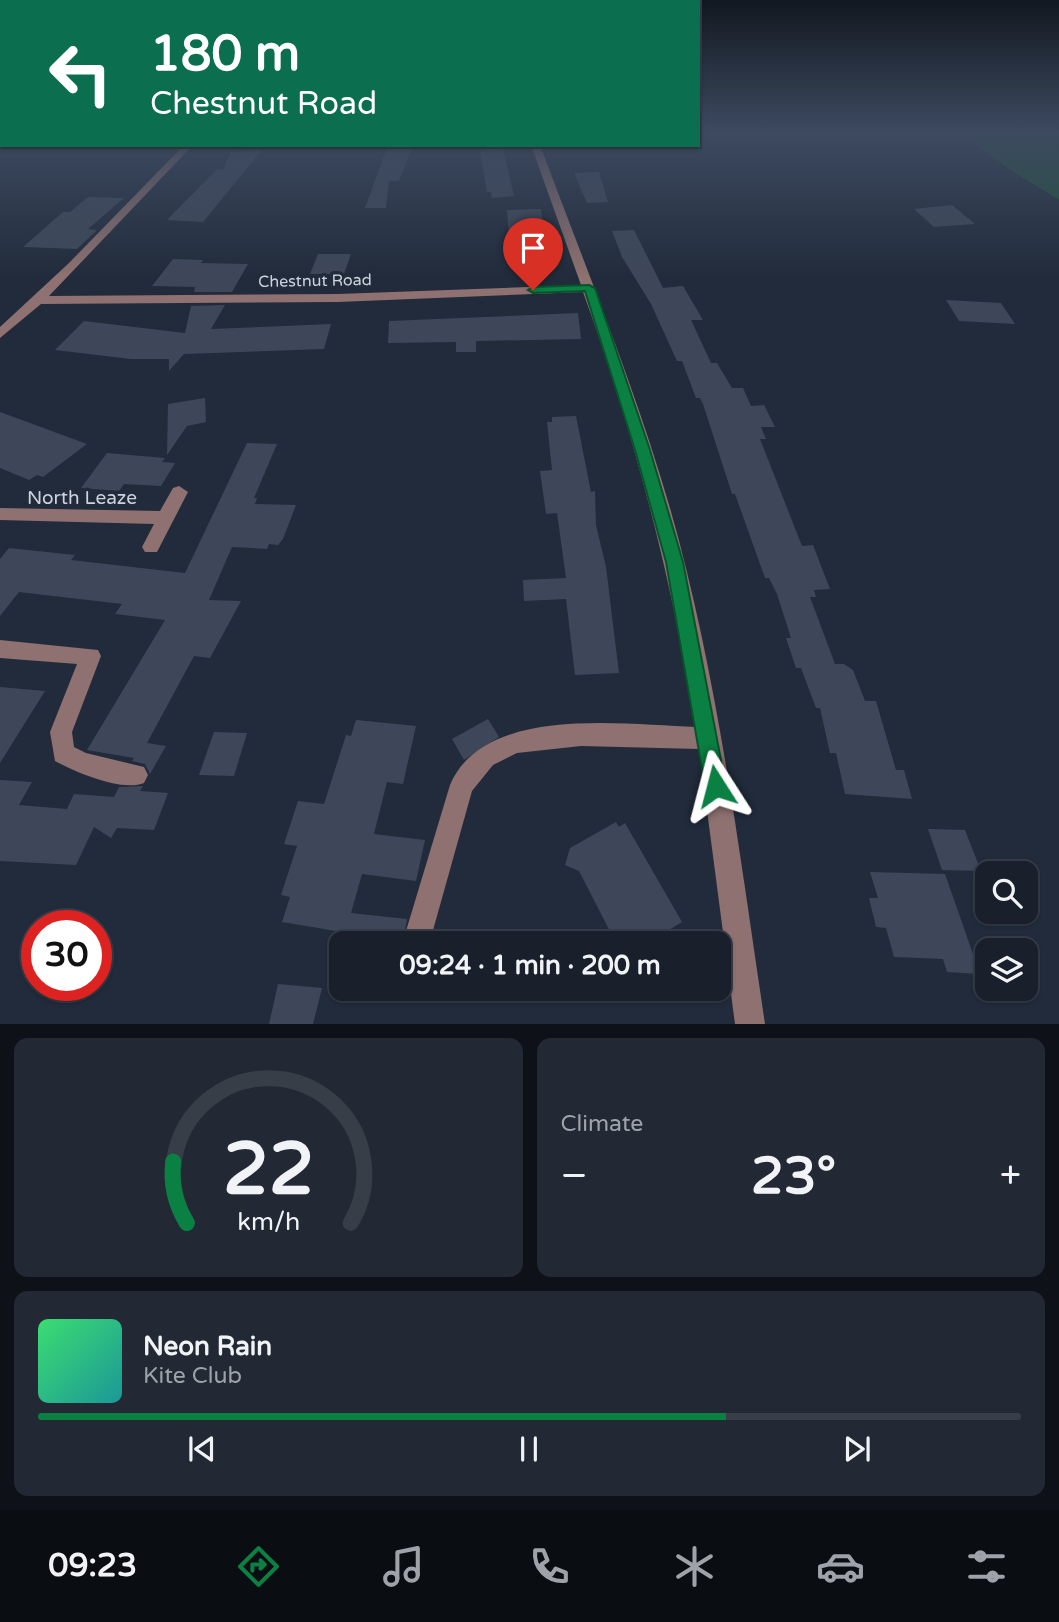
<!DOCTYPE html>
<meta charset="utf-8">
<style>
body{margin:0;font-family:"Varela Round",sans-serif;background:#222834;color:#f1f3f6;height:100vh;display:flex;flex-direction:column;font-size:26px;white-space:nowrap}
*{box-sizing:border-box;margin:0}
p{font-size:23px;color:#9fa3a9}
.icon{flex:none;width:38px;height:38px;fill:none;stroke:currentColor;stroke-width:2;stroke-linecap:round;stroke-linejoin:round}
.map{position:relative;height:1024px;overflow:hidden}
.sheet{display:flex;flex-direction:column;gap:14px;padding:14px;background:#0e1218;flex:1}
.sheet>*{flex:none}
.top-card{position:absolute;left:0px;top:0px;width:700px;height:147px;box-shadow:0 2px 5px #0004,0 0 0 2px #373e48;background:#0b6e4f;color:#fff;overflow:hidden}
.buttons{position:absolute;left:975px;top:861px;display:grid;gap:14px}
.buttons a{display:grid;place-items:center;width:63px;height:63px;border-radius:14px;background:#19202c;box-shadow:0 2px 5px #0004,0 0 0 2px #373e48;font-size:35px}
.speed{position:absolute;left:21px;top:910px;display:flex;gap:14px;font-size:35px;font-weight:700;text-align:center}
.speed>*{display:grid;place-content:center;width:91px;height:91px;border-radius:50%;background:#19202c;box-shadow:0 2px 5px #0004,0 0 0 2px #373e48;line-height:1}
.speed .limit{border:10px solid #d22;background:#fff;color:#111}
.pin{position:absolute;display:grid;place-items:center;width:60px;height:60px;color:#fff;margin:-72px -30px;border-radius:50% 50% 50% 0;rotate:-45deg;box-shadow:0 0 7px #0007}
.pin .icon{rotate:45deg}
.me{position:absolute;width:77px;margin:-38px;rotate:351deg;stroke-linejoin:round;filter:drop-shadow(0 0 5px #0008)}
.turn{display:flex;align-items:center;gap:24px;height:147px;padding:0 35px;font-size:32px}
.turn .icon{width:91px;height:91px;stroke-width:2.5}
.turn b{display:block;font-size:49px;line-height:60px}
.big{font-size:52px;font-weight:800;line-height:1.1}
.sheet .card{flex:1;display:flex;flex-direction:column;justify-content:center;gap:10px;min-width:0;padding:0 24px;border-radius:14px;background:#222834}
.sheet .dial{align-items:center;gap:0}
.dial svg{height:182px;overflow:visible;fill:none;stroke:#373e48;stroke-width:7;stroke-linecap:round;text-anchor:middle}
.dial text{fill:#f1f3f6;stroke:none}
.song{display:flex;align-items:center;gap:21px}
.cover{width:84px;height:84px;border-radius:10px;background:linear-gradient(135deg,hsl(140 70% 55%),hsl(180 70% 35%))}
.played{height:7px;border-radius:4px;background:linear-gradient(90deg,#0b8043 70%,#373e48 70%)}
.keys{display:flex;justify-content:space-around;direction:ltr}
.heat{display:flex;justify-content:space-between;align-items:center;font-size:38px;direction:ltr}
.sheet .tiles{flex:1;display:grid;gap:14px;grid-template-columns:1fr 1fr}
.card:last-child{grid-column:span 2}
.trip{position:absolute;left:329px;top:931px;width:402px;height:70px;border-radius:14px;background:#19202c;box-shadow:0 2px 5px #0004,0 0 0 2px #373e48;font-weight:800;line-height:70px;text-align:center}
.dock{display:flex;height:112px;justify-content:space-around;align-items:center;background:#0a0d12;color:#9fa3a9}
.dock .icon{width:49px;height:49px}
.dock .current{color:#0b8043}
.dock b{font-size:32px;color:#f1f3f6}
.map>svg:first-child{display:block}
.green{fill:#1d5235}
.building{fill:#3d4759}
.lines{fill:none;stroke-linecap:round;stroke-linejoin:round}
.minor{fill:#8e7170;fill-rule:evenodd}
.route{fill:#0b8043;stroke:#07532c;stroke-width:2}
.labels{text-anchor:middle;stroke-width:7;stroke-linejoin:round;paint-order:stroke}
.far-street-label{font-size:16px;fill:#ccd3dd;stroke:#212b3b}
.street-label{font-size:19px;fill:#ccd3dd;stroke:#212b3b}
</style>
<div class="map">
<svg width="1059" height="1024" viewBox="0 0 1059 1024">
<rect width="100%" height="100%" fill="#212b3b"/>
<polygon class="green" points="961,134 1059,134 1059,200 1009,169"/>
<g class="building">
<polygon points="388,145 413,145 399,181 389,181 386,208 365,208"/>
<polygon points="494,145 502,145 514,196 492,198 491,192 487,192 480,151"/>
<polygon points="262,150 203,222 167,220 217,169 223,169 231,152"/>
<polygon points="599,172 608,202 587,203 574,173"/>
<polygon points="88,197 124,198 88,229 97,230 77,249 23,247 63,212 70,212"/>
<polygon points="952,205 975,224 934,227 914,209"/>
<polygon points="541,209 549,264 511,266 507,210"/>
<polygon points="634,230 663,288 683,286 703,320 691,320 711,363 717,363 732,388 743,388 751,406 764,405 775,427 761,427 766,439 760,439 802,546 813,545 830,589 814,590 816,597 810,597 835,664 844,664 853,670 865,701 876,701 896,770 904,770 912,799 845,794 836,753 830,753 820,708 816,708 801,668 796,668 786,638 791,638 777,594 769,578 765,578 735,494 732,494 703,404 700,398 696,398 682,361 677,361 651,304 622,257 612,231"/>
<polygon points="318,254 351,254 344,274 310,274"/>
<polygon points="173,259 203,260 201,263 248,264 232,292 194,292 195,287 152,286"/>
<polygon points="946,300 1001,303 1015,324 959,321"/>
<polygon points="225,305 211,329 331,324 324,349 184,354 169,371 169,359 131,359 55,350 84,321 185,333 191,306"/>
<polygon points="578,313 581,339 476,341 476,352 456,352 456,342 388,343 389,321"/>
<polygon points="205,398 206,422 187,426 167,455 168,404"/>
<polygon points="0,412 87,444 43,477 37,475 29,480 0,468"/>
<polygon points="576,416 591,492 595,491 596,525 606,567 619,673 575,675 566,599 524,601 523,580 566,578 557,513 546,514 540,471 552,470 547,422 552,422 552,417"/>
<polygon points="247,443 277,444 254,498 257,498 255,504 296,505 283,539 278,545 269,544 267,549 232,547 209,600 241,601 210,658 194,656 147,743 166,746 150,774 145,764 132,761 134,758 87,750 165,620 115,614 122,604 19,592 0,616 0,559 9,548 75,555 71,560 185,573"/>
<polygon points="107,453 165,458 162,462 175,463 161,486 124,484 119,491 81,488"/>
<polygon points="0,687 45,691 0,763"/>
<polygon points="488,719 499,737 464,760 452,739"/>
<polygon points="356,720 416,726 403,784 387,782 374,834 425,840 416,881 362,874 351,913 407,919 403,943 365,943 366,936 282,922 290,897 281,895 297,846 284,844 298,801 324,804 346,735 351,736"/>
<polygon points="214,732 247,733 234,776 199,775"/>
<polygon points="0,780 32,782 19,805 67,809 74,794 114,797 119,787 143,786 140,791 168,793 154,830 117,828 111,838 94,827 76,865 0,861"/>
<polygon points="616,822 619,827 625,823 682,922 647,943 616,943 579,871 565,865 570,848"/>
<polygon points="928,829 965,830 981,871 942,870"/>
<polygon points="870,872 945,874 980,974 947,972 943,959 894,957 886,928 876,927 869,898 878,898"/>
<polygon points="278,984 322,988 313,1024 269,1024"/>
</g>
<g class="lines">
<g class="minor">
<path d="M184,145H193L49,296L338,294L581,285L531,145H540C585,266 634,384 670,508C718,676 739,851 765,1024H735L699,749L581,746L517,753L493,765L472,791L430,941L423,943L410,941L406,931L450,785C484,704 625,725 696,727C671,576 635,436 583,292L338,302L41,304L0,338V327L69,263Z"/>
<polygon points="179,486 188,492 157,552 145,552 142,547 154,524 0,520 0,508 160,511 173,488"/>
<path d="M0,640L98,650L101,656L72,732L74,747L86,753L144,767L148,775L144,783C122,792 75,772 55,761L50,732L77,664L0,658Z"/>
</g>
</g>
<linearGradient id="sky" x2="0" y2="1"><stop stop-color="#121820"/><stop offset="0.48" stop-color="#3d4a60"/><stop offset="1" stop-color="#3d4a60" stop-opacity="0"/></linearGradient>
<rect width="1059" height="277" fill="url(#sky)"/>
<polygon class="route" points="589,285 595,288 650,450 683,562 726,786 723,793 716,797 708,793 705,786 666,562 635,450 585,291 533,293 528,290 533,287"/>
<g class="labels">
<g class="far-street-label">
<text transform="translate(315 280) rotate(-1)" y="6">Chestnut Road</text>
</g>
<g class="street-label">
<text x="82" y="504">North Leaze</text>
</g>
</g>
</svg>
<div class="buttons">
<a><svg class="icon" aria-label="search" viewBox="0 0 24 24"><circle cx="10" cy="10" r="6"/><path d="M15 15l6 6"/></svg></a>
<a><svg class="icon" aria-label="layers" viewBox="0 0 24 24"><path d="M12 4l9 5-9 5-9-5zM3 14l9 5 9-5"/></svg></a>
</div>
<div class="speed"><div class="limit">30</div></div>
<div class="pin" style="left:533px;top:290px;background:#d93025"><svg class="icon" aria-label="arrive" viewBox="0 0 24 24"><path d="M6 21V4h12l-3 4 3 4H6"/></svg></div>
<svg class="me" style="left:716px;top:786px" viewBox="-20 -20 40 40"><path d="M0-17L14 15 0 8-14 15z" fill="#0b8043" stroke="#fff" stroke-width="4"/></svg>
<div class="trip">09:24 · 1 min · 200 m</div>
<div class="top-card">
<div class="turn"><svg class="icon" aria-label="left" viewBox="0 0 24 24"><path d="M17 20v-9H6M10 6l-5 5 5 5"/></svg><div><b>180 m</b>Chestnut Road</div></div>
</div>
</div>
<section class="sheet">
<div class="tiles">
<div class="card dial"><svg viewBox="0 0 100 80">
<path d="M14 69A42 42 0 1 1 86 69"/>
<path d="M14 69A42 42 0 0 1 8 42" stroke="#0b8043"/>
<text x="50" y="56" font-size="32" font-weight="700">22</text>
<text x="50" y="72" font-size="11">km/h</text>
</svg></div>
<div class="card"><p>Climate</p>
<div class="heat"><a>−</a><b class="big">23°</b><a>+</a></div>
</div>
<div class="card">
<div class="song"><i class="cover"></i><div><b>Neon Rain</b><p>Kite Club</p></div></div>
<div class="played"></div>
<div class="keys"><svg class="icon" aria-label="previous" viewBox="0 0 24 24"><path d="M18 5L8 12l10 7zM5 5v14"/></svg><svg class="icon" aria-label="pause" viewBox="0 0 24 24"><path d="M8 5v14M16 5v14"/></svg><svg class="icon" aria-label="next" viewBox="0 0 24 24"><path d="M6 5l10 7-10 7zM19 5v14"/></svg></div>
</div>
</div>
</section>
<nav class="dock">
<b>09:23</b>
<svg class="icon current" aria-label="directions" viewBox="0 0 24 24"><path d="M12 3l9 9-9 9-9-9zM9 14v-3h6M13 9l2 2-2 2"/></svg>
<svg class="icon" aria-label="music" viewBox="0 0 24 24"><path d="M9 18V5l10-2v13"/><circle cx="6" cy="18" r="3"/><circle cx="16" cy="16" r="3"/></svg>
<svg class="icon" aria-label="phone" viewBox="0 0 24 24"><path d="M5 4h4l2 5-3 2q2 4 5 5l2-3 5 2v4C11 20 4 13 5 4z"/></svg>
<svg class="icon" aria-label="climate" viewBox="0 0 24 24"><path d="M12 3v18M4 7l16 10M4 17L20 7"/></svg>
<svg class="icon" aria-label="car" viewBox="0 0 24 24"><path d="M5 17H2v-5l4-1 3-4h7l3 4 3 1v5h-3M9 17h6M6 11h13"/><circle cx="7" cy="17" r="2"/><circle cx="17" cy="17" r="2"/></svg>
<svg class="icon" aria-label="filters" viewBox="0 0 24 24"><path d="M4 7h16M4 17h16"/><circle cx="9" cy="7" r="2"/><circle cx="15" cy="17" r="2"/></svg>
</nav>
